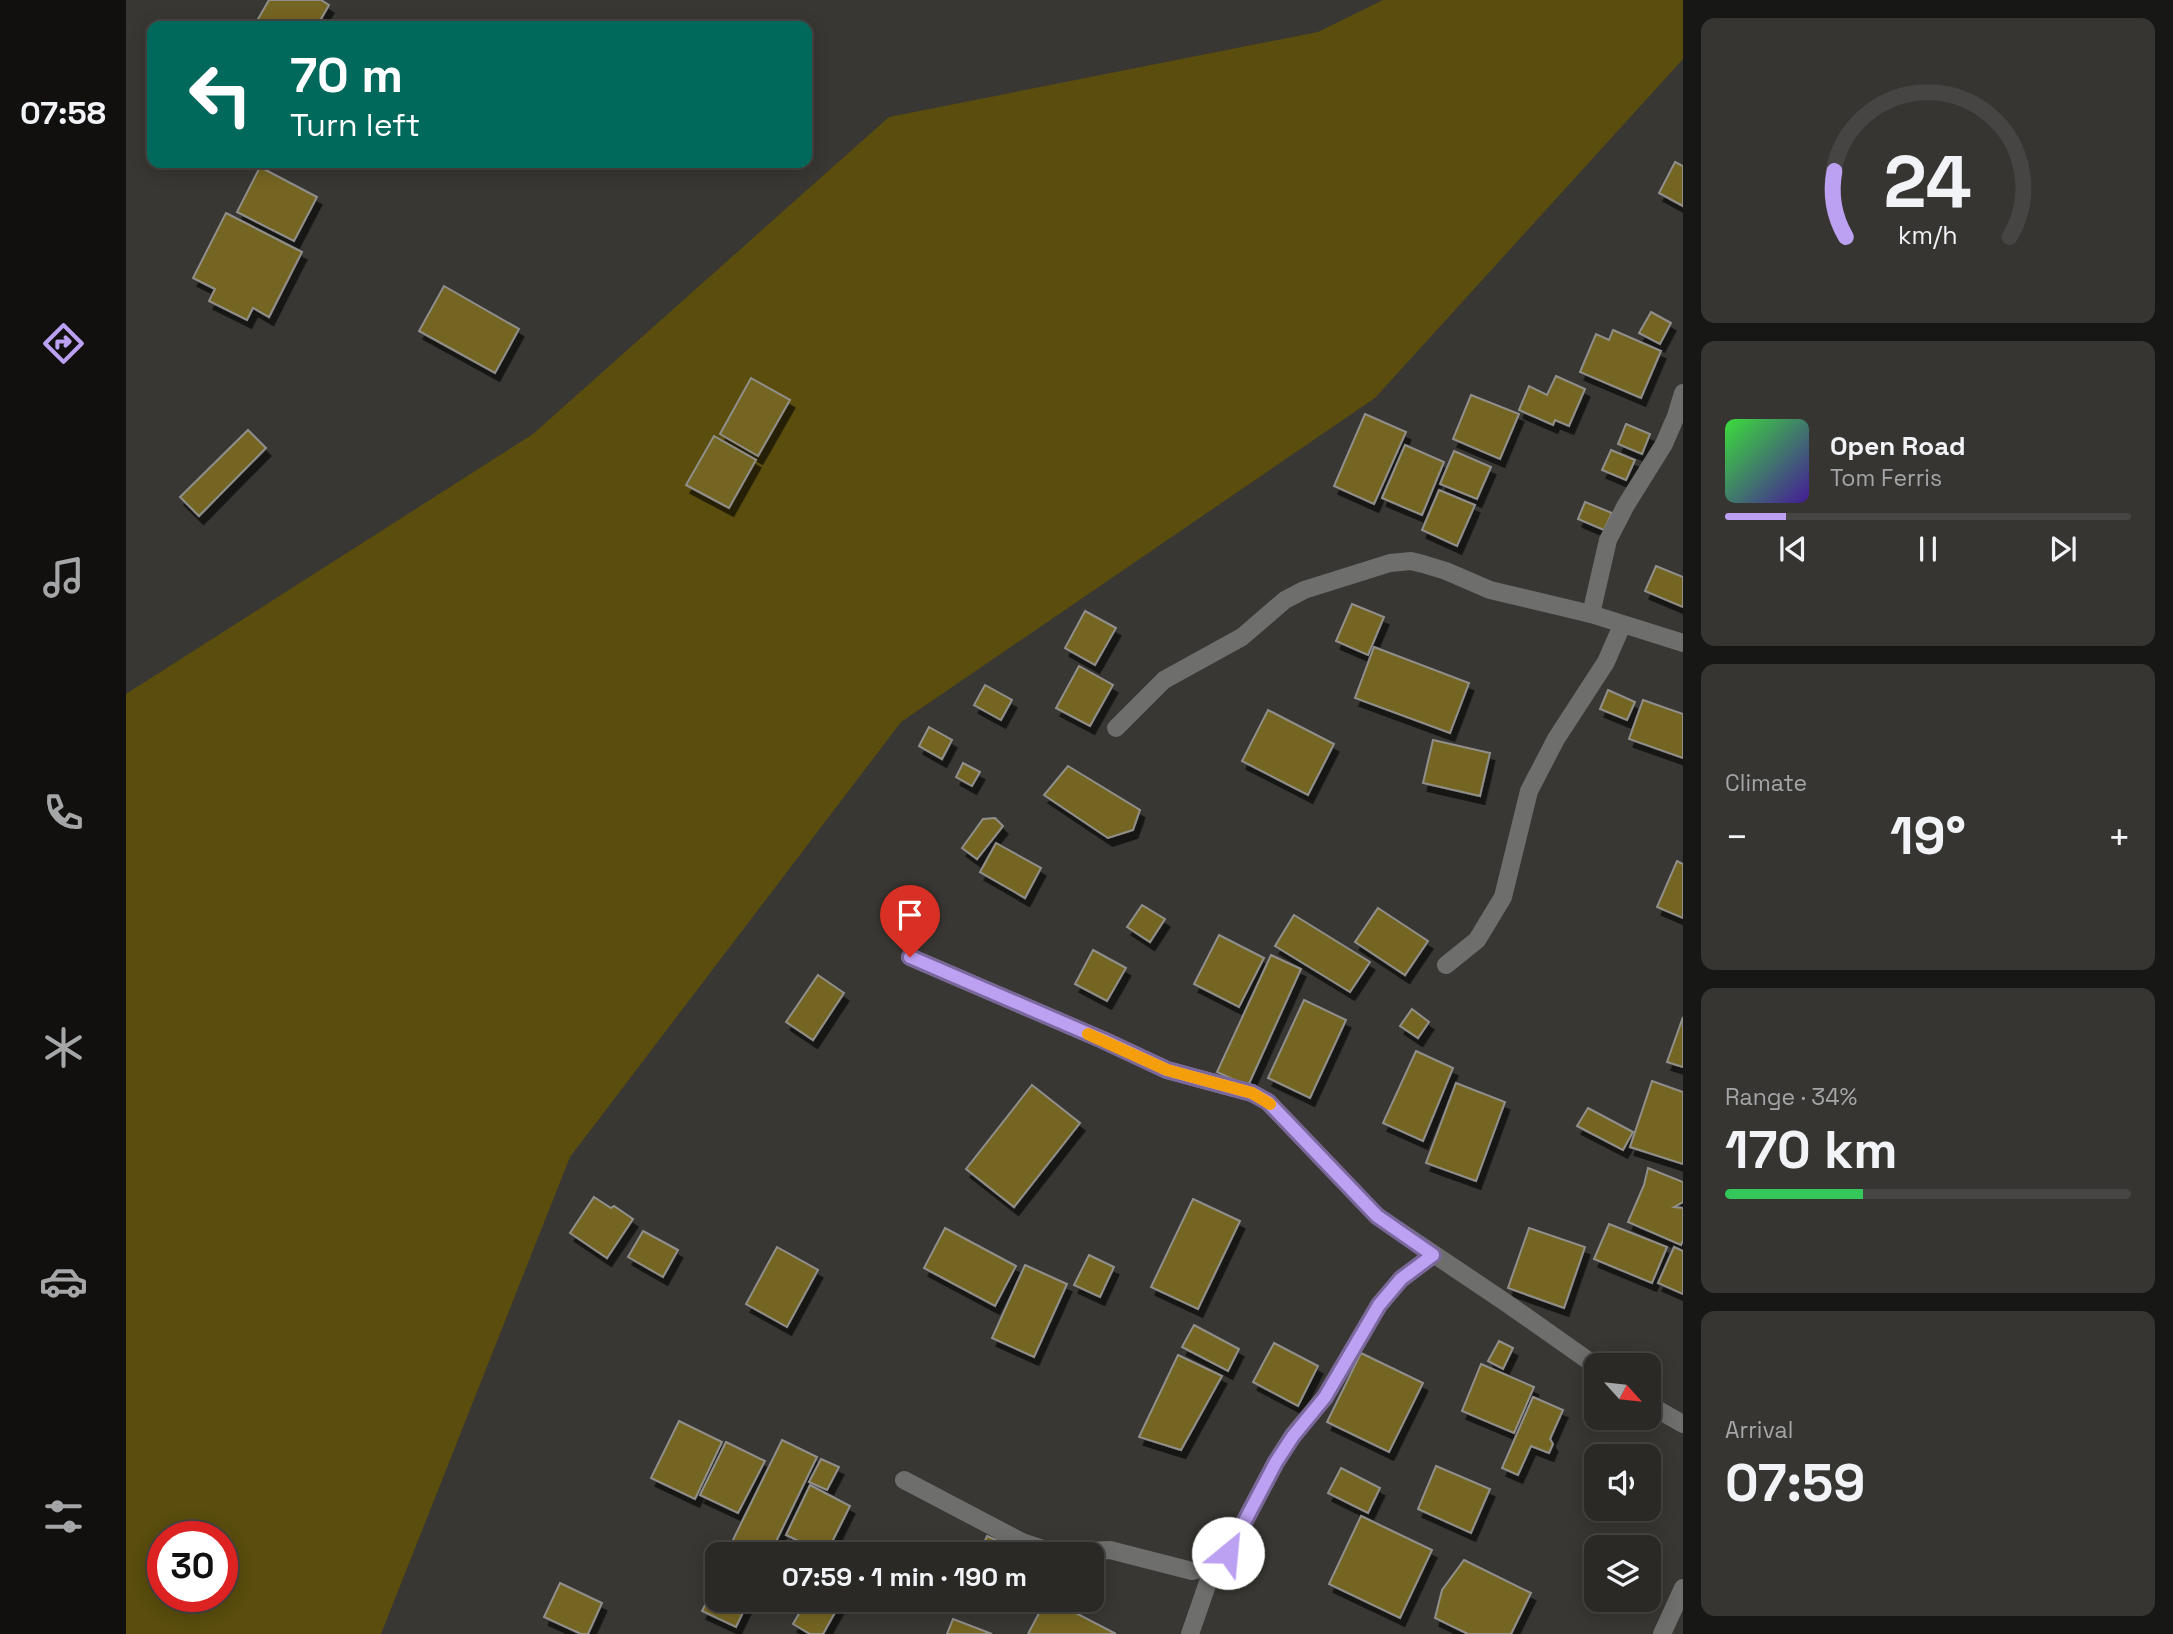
<!DOCTYPE html>
<meta charset="utf-8">
<style>
body{margin:0;font-family:"Space Grotesk",sans-serif;background:#363532;color:#f1f3f6;height:100vh;display:flex;flex-direction:column;font-size:26px;white-space:nowrap}
*{box-sizing:border-box;margin:0}
p{font-size:23px;color:#a5a6a7}
.icon{flex:none;width:38px;height:38px;fill:none;stroke:currentColor;stroke-width:2;stroke-linecap:round;stroke-linejoin:round}
.map{position:relative;flex:1;overflow:hidden}
.panel{display:flex;flex-direction:column;gap:18px;padding:18px;background:#171715;width:490px}
.panel>*{flex:none}
.banner{position:absolute;left:21px;top:21px;width:665px;height:147px;border-radius:14px;box-shadow:0 4px 18px #0003,0 0 0 2px #464543;background:#00695c;color:#fff;overflow:hidden}
.needle{width:46px;rotate:117deg}
.controls{position:absolute;left:1458px;top:1353px;display:grid;gap:14px}
.controls a{display:grid;place-items:center;width:77px;height:77px;border-radius:14px;background:#2a2926;box-shadow:0 4px 18px #0003,0 0 0 2px #464543;font-size:35px}
.speed{position:absolute;left:21px;top:1521px;display:flex;gap:14px;font-size:35px;font-weight:700;text-align:center}
.speed>*{display:grid;place-content:center;width:91px;height:91px;border-radius:50%;background:#2a2926;box-shadow:0 4px 18px #0003,0 0 0 2px #464543;line-height:1}
.speed .limit{border:10px solid #d22;background:#fff;color:#111}
.pin{position:absolute;display:grid;place-items:center;width:60px;height:60px;color:#fff;margin:-72px -30px;border-radius:50% 50% 50% 0;rotate:-45deg;box-shadow:0 0 7px #0007}
.pin .icon{rotate:45deg}
.me{position:absolute;width:77px;margin:-38px;rotate:28deg;stroke-linejoin:round;filter:drop-shadow(0 0 5px #0008)}
.turn{display:flex;align-items:center;gap:24px;height:147px;padding:0 28px;font-size:32px}
.turn .icon{width:91px;height:91px;stroke-width:2.5}
.turn b{display:block;font-size:49px;line-height:60px}
.big{font-size:52px;font-weight:800;line-height:1.1}
.panel .tile{flex:1;display:flex;flex-direction:column;justify-content:center;gap:10px;min-width:0;padding:0 24px;border-radius:14px;background:#363532}
.panel .dial{align-items:center;gap:0}
.dial svg{height:182px;overflow:visible;fill:none;stroke:#464543;stroke-width:7;stroke-linecap:round;text-anchor:middle}
.dial text{fill:#f1f3f6;stroke:none}
.song{display:flex;align-items:center;gap:21px}
.cover{width:84px;height:84px;border-radius:10px;background:linear-gradient(135deg,hsl(120 70% 55%),hsl(260 70% 35%))}
.played{height:7px;border-radius:4px;background:linear-gradient(90deg,#bca0f2 15%,#464543 15%)}
.keys{display:flex;justify-content:space-around;direction:ltr}
.heat{display:flex;justify-content:space-between;align-items:center;font-size:38px;direction:ltr}
.charge{height:10px;border-radius:5px;background:linear-gradient(90deg,#34c759 34%,#464543 0)}
.trip{position:absolute;left:579px;top:1542px;width:399px;height:70px;border-radius:14px;background:#2a2926;box-shadow:0 4px 18px #0003,0 0 0 2px #464543;font-weight:800;line-height:70px;text-align:center}
main{display:flex;flex:1;min-height:0}
.tabs{display:flex;flex-direction:column;width:126px;justify-content:space-around;align-items:center;background:#11100f;color:#a5a6a7}
.tabs .icon{width:49px;height:49px}
.tabs .selected{color:#bca0f2}
.tabs b{font-size:32px;color:#f1f3f6}
.map>svg:first-child{display:block}
.green{fill:#5a4d0d;fill-rule:evenodd}
.building{fill:#746520;stroke:#908f8b;stroke-width:2;filter:url(#shadow)}
.lines{fill:none;stroke-linecap:round;stroke-linejoin:round}
.minor{stroke:#6e6e6c;stroke-width:18}
.route-casing{stroke:#7a689d;stroke-width:18}
.route{stroke:#bca0f2;stroke-width:12}
.slow{stroke:#f59e0b;stroke-width:12}
</style>
<main>
<nav class="tabs">
<b>07:58</b>
<svg class="icon selected" aria-label="directions" viewBox="0 0 24 24"><path d="M12 3l9 9-9 9-9-9zM9 14v-3h6M13 9l2 2-2 2"/></svg>
<svg class="icon" aria-label="music" viewBox="0 0 24 24"><path d="M9 18V5l10-2v13"/><circle cx="6" cy="18" r="3"/><circle cx="16" cy="16" r="3"/></svg>
<svg class="icon" aria-label="phone" viewBox="0 0 24 24"><path d="M5 4h4l2 5-3 2q2 4 5 5l2-3 5 2v4C11 20 4 13 5 4z"/></svg>
<svg class="icon" aria-label="climate" viewBox="0 0 24 24"><path d="M12 3v18M4 7l16 10M4 17L20 7"/></svg>
<svg class="icon" aria-label="car" viewBox="0 0 24 24"><path d="M5 17H2v-5l4-1 3-4h7l3 4 3 1v5h-3M9 17h6M6 11h13"/><circle cx="7" cy="17" r="2"/><circle cx="17" cy="17" r="2"/></svg>
<svg class="icon" aria-label="filters" viewBox="0 0 24 24"><path d="M4 7h16M4 17h16"/><circle cx="9" cy="7" r="2"/><circle cx="15" cy="17" r="2"/></svg>
</nav>
<div class="map">
<svg width="1557" height="1634" viewBox="0 0 1557 1634">
<defs>
<filter id="shadow"><feDropShadow dx="4.5" dy="8" stdDeviation="0" flood-color="#0009"/></filter>
</defs>
<rect width="100%" height="100%" fill="#383733"/>
<path class="green" d="M1257,0H1557V59L1249,398L775,722L444,1157L255,1634H0V694L407,434L763,117L1192,32ZM37,1536H96V1596H37Z"/>
<g class="building">
<polygon points="143,0 195,0 203,5 191,26 128,26"/>
<polygon points="1549,162 1557,166 1557,206 1533,193"/>
<polygon points="134,167 191,197 168,241 111,212"/>
<polygon points="100,213 176,252 143,317 127,308 121,320 83,301 89,289 67,278"/>
<polygon points="318,286 393,329 369,373 293,331"/>
<polygon points="1525,312 1545,323 1534,344 1513,333"/>
<polygon points="1487,330 1535,351 1515,398 1454,372 1470,334 1483,340"/>
<polygon points="1430,376 1459,389 1443,426 1429,420 1427,425 1393,410 1403,386 1421,395"/>
<polygon points="625,378 664,400 632,456 594,434"/>
<polygon points="1345,395 1393,414 1374,459 1327,439"/>
<polygon points="1239,414 1280,432 1248,504 1208,486"/>
<polygon points="1500,424 1524,434 1516,454 1492,444"/>
<polygon points="122,430 140,448 73,516 54,497"/>
<polygon points="588,436 630,460 603,508 560,485"/>
<polygon points="1279,445 1318,462 1296,515 1256,498"/>
<polygon points="1485,450 1509,460 1500,480 1476,470"/>
<polygon points="1328,451 1365,467 1351,499 1314,484"/>
<polygon points="1313,490 1349,505 1331,546 1296,530"/>
<polygon points="1459,502 1486,513 1478,530 1452,519"/>
<polygon points="1530,566 1557,577 1557,607 1519,591"/>
<polygon points="1226,604 1258,617 1242,655 1210,641"/>
<polygon points="959,611 990,628 969,665 939,648"/>
<polygon points="1248,647 1343,683 1324,733 1229,698"/>
<polygon points="953,666 987,685 964,726 930,708"/>
<polygon points="859,685 886,700 875,720 848,705"/>
<polygon points="1482,690 1509,702 1501,720 1474,709"/>
<polygon points="1517,700 1557,714 1557,758 1503,739"/>
<polygon points="1142,710 1208,744 1182,795 1116,761"/>
<polygon points="803,727 826,740 816,759 793,746"/>
<polygon points="1307,740 1364,753 1354,796 1297,783"/>
<polygon points="837,763 854,772 846,786 830,777"/>
<polygon points="942,766 1014,810 1007,830 982,838 918,795"/>
<polygon points="869,818 877,826 851,859 836,848 857,819"/>
<polygon points="870,843 915,868 899,898 854,872"/>
<polygon points="1551,861 1557,864 1557,918 1531,907"/>
<polygon points="1016,905 1039,919 1024,942 1001,927"/>
<polygon points="1252,908 1302,941 1279,975 1229,942"/>
<polygon points="1168,915 1244,962 1224,992 1149,946"/>
<polygon points="1093,935 1138,958 1113,1007 1068,984"/>
<polygon points="967,950 1000,968 981,1001 949,984"/>
<polygon points="1145,955 1175,969 1122,1086 1091,1072"/>
<polygon points="692,975 718,993 687,1040 660,1022"/>
<polygon points="1178,1000 1220,1020 1184,1098 1142,1078"/>
<polygon points="1286,1009 1303,1022 1292,1038 1274,1026"/>
<polygon points="1557,1017 1557,1067 1541,1062"/>
<polygon points="1290,1051 1327,1068 1297,1141 1257,1123"/>
<polygon points="1526,1081 1557,1092 1557,1164 1504,1147"/>
<polygon points="1330,1083 1379,1102 1350,1181 1300,1163"/>
<polygon points="906,1085 954,1123 888,1207 840,1169"/>
<polygon points="1462,1108 1507,1132 1497,1150 1451,1126"/>
<polygon points="1522,1168 1557,1182 1557,1202 1548,1207 1557,1208 1557,1240 1555,1245 1502,1222 1518,1185"/>
<polygon points="468,1197 485,1208 488,1206 507,1219 481,1258 444,1233"/>
<polygon points="1067,1199 1114,1221 1072,1309 1025,1287"/>
<polygon points="1483,1224 1541,1247 1526,1283 1468,1259"/>
<polygon points="819,1228 890,1266 869,1306 798,1268"/>
<polygon points="1403,1228 1459,1247 1438,1308 1382,1288"/>
<polygon points="517,1231 552,1250 537,1277 502,1257"/>
<polygon points="651,1247 692,1270 661,1327 620,1304"/>
<polygon points="1548,1247 1557,1251 1557,1294 1532,1283"/>
<polygon points="963,1255 988,1267 974,1297 948,1285"/>
<polygon points="899,1265 941,1284 908,1357 866,1338"/>
<polygon points="1068,1325 1113,1349 1102,1371 1056,1347"/>
<polygon points="1373,1341 1387,1348 1377,1369 1362,1361"/>
<polygon points="1148,1343 1192,1366 1172,1406 1127,1382"/>
<polygon points="1235,1353 1297,1383 1263,1452 1201,1422"/>
<polygon points="1052,1355 1096,1376 1055,1450 1013,1437"/>
<polygon points="1355,1364 1408,1387 1388,1433 1336,1411"/>
<polygon points="1407,1397 1437,1410 1424,1439 1427,1444 1423,1453 1405,1446 1392,1475 1376,1468"/>
<polygon points="553,1421 596,1442 569,1499 525,1478"/>
<polygon points="656,1440 691,1457 644,1554 614,1554 603,1548"/>
<polygon points="600,1442 639,1461 612,1513 574,1495"/>
<polygon points="695,1459 713,1467 701,1490 683,1482"/>
<polygon points="1310,1466 1364,1489 1345,1533 1292,1509"/>
<polygon points="1215,1468 1254,1488 1242,1513 1202,1493"/>
<polygon points="684,1485 724,1506 700,1554 660,1535"/>
<polygon points="1235,1516 1306,1550 1274,1618 1203,1584"/>
<polygon points="861,1536 902,1554 853,1554"/>
<polygon points="1338,1560 1405,1593 1385,1634 1342,1634 1309,1618 1316,1590"/>
<polygon points="434,1583 476,1603 462,1634 455,1634 418,1617"/>
<polygon points="588,1588 592,1590 592,1600 611,1600 621,1604 610,1627 576,1611"/>
<polygon points="681,1600 716,1600 697,1634 684,1634 667,1624"/>
<polygon points="920,1600 925,1600 990,1634 902,1634"/>
<polygon points="827,1619 866,1634 821,1634"/>
</g>
<g class="lines">
<g class="minor">
<polyline points="1465,614 1482,540 1500,505 1538,444 1550,416 1557,393"/>
<polyline points="990,728 1038,680 1116,637 1159,600 1178,590 1264,563 1285,561 1297,564 1320,571 1364,590 1465,614 1557,643"/>
<polyline points="784,957 977,1040 1041,1070 1126,1093 1142,1102 1251,1216 1379,1302 1470,1366"/>
<polyline points="1320,965 1351,940 1377,897 1403,791 1430,739 1480,662 1496,625"/>
<polyline points="1522,1404 1557,1424"/>
<polyline points="778,1480 896,1542 926,1552 984,1550 1066,1571 1088,1565 1102,1553 1150,1462 1167,1435 1199,1397 1253,1305 1275,1279 1307,1255"/>
<polyline points="1064,1634 1088,1565"/>
<polyline points="1536,1634 1557,1588"/>
</g>
</g>
<g class="lines">
<g class="route-casing">
<polyline id="route" points="784,957 977,1040 1041,1070 1126,1093 1142,1102 1251,1216 1307,1255 1275,1279 1253,1305 1199,1397 1167,1436 1150,1462 1102,1553"/>
</g>
<use href="#route" class="route"/>
<polyline class="slow" points="962,1034 1041,1070 1126,1093 1144,1104"/>
</g>
</svg>
<div class="controls">
<a><svg class="needle" viewBox="-14 -14 28 28"><path d="M0-13l5 13h-10z" fill="#e53935"/><path d="M0 13l5-13h-10z" fill="#a5a6a7"/></svg></a>
<a><svg class="icon" aria-label="sound" viewBox="0 0 24 24"><path d="M4 9h4l5-4v14l-5-4H4zM17 9q2 3 0 6"/></svg></a>
<a><svg class="icon" aria-label="layers" viewBox="0 0 24 24"><path d="M12 4l9 5-9 5-9-5zM3 14l9 5 9-5"/></svg></a>
</div>
<div class="speed"><div class="limit">30</div></div>
<div class="pin" style="left:784px;top:957px;background:#d93025"><svg class="icon" aria-label="arrive" viewBox="0 0 24 24"><path d="M6 21V4h12l-3 4 3 4H6"/></svg></div>
<svg class="me" style="left:1102px;top:1553px" viewBox="-20 -20 40 40"><circle r="19" fill="#fff"/><path d="M0-13L10 11 0 6-10 11z" fill="#bca0f2"/></svg>
<div class="trip">07:59 · 1 min · 190 m</div>
<div class="banner">
<div class="turn"><svg class="icon" aria-label="left" viewBox="0 0 24 24"><path d="M17 20v-9H6M10 6l-5 5 5 5"/></svg><div><b>70 m</b>Turn left</div></div>
</div>
</div>
<section class="panel">
<div class="tile dial"><svg viewBox="0 0 100 80">
<path d="M14 69A42 42 0 1 1 86 69"/>
<path d="M14 69A42 42 0 0 1 9 40" stroke="#bca0f2"/>
<text x="50" y="56" font-size="32" font-weight="700">24</text>
<text x="50" y="72" font-size="11">km/h</text>
</svg></div>
<div class="tile">
<div class="song"><i class="cover"></i><div><b>Open Road</b><p>Tom Ferris</p></div></div>
<div class="played"></div>
<div class="keys"><svg class="icon" aria-label="previous" viewBox="0 0 24 24"><path d="M18 5L8 12l10 7zM5 5v14"/></svg><svg class="icon" aria-label="pause" viewBox="0 0 24 24"><path d="M8 5v14M16 5v14"/></svg><svg class="icon" aria-label="next" viewBox="0 0 24 24"><path d="M6 5l10 7-10 7zM19 5v14"/></svg></div>
</div>
<div class="tile"><p>Climate</p>
<div class="heat"><a>−</a><b class="big">19°</b><a>+</a></div>
</div>
<div class="tile"><p>Range · 34%</p><b class="big">170 km</b><div class="charge"></div></div>
<div class="tile"><p>Arrival</p><b class="big">07:59</b></div>
</section>
</main>
